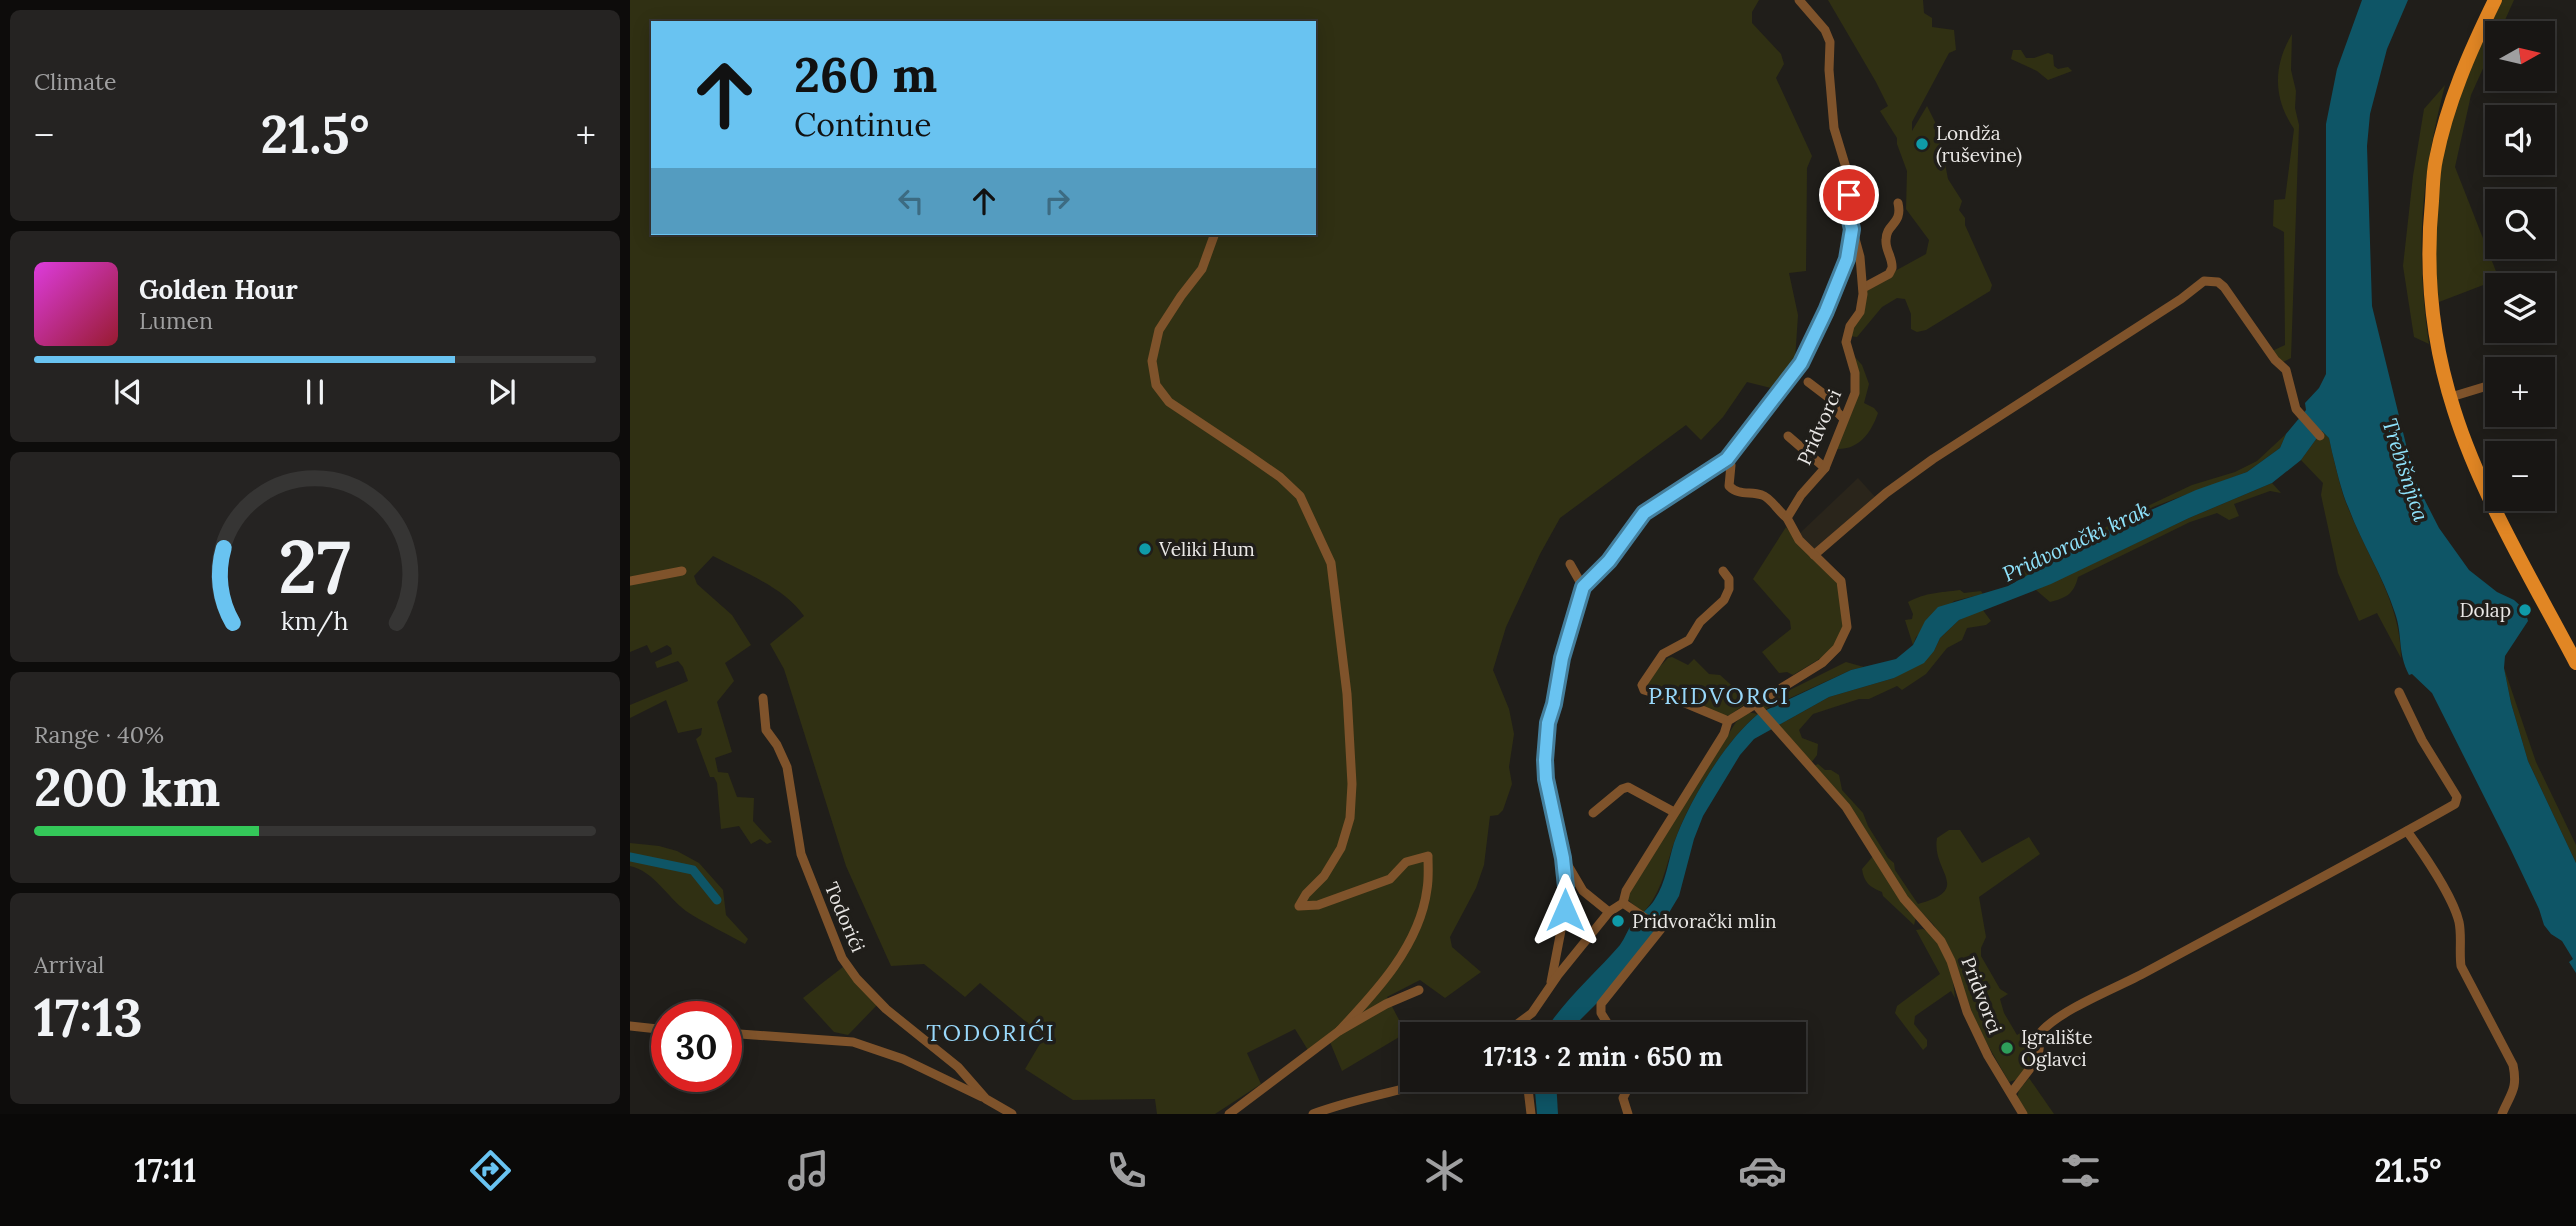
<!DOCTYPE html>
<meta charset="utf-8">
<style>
body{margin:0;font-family:Lora,serif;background:#252322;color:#f1f3f6;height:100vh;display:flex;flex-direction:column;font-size:26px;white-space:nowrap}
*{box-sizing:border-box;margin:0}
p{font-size:23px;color:#9f9fa0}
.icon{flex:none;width:38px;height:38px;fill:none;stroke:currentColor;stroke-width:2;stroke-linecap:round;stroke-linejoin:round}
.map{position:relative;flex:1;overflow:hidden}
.side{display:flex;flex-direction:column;gap:10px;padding:10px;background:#0d0c0b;width:630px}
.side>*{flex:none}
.guide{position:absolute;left:21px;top:21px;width:665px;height:214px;border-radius:0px;box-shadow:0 4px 18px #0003,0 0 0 2px #363534;background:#69c3f1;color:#111;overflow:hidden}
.needle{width:46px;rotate:82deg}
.tools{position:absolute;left:1855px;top:21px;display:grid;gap:14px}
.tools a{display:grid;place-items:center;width:70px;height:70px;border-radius:0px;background:#181614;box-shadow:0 4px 18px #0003,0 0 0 2px #363534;font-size:35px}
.speed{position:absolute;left:21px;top:1001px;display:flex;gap:14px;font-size:35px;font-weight:700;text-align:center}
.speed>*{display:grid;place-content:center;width:91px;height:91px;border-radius:50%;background:#181614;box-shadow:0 4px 18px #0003,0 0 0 2px #363534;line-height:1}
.speed .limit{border:10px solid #d22;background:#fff;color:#111}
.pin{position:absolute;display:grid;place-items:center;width:60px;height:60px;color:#fff;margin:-30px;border:4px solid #fff;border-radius:50%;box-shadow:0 2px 7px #0007}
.me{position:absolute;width:77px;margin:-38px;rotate:0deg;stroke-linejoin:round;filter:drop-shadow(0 0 5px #0008)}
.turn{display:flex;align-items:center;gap:24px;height:147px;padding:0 28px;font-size:32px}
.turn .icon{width:91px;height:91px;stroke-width:2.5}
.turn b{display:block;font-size:49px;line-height:60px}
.lanes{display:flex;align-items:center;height:66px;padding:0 28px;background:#0003;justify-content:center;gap:35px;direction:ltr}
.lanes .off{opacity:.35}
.big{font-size:52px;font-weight:700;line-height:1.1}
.side .widget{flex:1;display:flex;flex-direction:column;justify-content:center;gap:10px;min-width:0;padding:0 24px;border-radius:10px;background:#252322}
.side .dial{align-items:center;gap:0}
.dial svg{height:182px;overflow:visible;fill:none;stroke:#363534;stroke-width:7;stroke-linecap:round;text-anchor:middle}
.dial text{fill:#f1f3f6;stroke:none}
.song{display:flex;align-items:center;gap:21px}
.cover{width:84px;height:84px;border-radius:10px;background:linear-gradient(135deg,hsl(300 70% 55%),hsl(350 70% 35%))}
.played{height:7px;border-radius:4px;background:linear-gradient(90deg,#69c3f1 75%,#363534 75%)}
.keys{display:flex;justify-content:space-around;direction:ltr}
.heat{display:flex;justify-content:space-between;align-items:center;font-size:38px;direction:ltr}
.charge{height:10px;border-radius:5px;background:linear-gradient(90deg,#34c759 40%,#363534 0)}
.trip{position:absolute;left:770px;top:1022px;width:406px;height:70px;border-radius:0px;background:#181614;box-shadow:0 4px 18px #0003,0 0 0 2px #363534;font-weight:700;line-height:70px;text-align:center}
.dock{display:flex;height:112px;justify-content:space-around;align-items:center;background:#0a0908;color:#9f9fa0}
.dock .icon{width:49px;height:49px}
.dock .active{color:#69c3f1}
.dock b{font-size:32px;color:#f1f3f6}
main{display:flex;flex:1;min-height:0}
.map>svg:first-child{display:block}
.built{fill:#2a251b}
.green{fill:#303013;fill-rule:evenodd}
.water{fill:#0e5566}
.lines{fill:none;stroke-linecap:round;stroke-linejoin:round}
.canal{stroke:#0e5566;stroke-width:9}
.minor{stroke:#7f532b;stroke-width:9}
.primary{stroke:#e18624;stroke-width:14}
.route-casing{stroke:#447f9d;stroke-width:18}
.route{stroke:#69c3f1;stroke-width:12}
.culture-dot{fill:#0f9aa8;stroke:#201e1a;stroke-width:2.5}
.leisure-dot{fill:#2e9e5b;stroke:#201e1a;stroke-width:2.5}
.labels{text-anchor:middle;stroke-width:7;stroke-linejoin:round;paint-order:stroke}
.poi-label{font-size:19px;fill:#eae8e6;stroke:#201e1a;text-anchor:start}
.street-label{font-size:19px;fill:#eae8e6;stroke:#201e1a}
.water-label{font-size:21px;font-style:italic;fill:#8fe3fc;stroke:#201e1a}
.quarter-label{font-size:23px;letter-spacing:2px;fill:#99d9fb;stroke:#201e1a}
</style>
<main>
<section class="side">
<div class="widget"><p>Climate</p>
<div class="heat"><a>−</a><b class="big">21.5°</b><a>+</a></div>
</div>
<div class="widget">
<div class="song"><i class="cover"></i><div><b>Golden Hour</b><p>Lumen</p></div></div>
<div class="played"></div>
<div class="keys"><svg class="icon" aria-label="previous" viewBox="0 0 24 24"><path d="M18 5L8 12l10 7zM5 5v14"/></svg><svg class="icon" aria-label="pause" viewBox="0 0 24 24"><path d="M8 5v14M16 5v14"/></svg><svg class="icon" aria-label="next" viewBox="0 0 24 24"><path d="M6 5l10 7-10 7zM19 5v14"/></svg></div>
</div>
<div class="widget dial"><svg viewBox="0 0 100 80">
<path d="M14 69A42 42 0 1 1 86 69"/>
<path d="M14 69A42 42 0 0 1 10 36" stroke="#69c3f1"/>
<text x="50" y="56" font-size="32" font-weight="700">27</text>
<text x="50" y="72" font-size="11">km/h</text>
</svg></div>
<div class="widget"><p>Range · 40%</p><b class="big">200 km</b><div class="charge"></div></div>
<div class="widget"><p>Arrival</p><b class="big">17:13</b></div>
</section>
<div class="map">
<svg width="1946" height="1114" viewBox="0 0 1946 1114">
<rect width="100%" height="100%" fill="#201e1a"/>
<polygon class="built" points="1228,478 1246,498 1184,550 1169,534"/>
<g class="green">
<path d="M0,0H1129L1122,12V23L1151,54L1154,64L1146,78L1182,156L1177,168L1176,271L1159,273L1168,315L1165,360L1141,388L1117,382L1093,417L1071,440L1056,425L930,518L910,554L876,627L863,670L879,709L884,734L879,767L882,784L873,810L868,815L860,816L854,865L846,888L820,937L822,947L851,972L815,998L790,980L757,997L776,1033L712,1071L700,1042L681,1055L665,1029L617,1053L631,1084L585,1114H527L525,1099L443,1100L395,1069L414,1037L350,983L335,997L294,964L261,966L216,866L154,669L140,644L174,616C154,587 113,572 83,556L64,576L67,584L102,615L121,645L95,663L104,681L87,702L102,752L85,758L88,772L98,773L107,797L124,798L123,821L142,842L137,844L130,839L121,844L109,826L91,829L87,783L84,777H80L66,739L71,735L72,728L48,733L36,700L0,718V705L58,681L53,667L48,661L27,668L25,662L42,654L41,648L37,645L21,653L17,645L0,652ZM23,23H684V233H23Z"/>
<polygon points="1198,0 1293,0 1294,13 1302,18 1302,27 1324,30 1326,50 1319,53 1282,122 1282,131 1297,106 1308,128 1318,179 1332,201 1329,210 1335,218 1335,225 1362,285 1360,291 1296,330 1287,332 1281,329 1281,314 1275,299 1267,298 1252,307 1227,337 1219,336 1236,291 1259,279 1265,271 1296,254 1299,240 1276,209 1277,171 1267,144 1267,138 1250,111 1258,106 1246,82"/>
<polygon points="1871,0 1884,0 1841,95 1825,167 1869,279 1809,302 1803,238 1810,161 1833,84"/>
<path d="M1662,34L1661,70L1666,91L1665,108L1669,125L1661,358L1653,362L1642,351L1655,345L1654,232L1643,226L1644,200L1655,199L1664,129C1643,98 1643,66 1662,34Z"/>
<polygon points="1383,50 1391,50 1396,58 1404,58 1418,53 1423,55 1424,66 1428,69 1438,67 1442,71 1418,80 1407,71 1381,59"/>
<path d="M1815,85C1791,179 1785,248 1799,344L1784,337L1773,266L1783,176L1794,109Z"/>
<path d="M1222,354L1232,365L1239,384L1234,403L1244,408L1248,413C1241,433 1229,450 1206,449C1221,410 1237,398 1222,354Z"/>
<path d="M1692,431L1699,438L1702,452C1707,472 1711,492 1719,510C1739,560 1771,603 1771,658L1747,613L1729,621L1708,573L1691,495L1693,483L1671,460Z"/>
<polygon points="1656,434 1650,448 1617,472 1523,507 1487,525 1394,578 1390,568 1403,567 1432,553 1486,521 1562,485 1605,472 1627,461"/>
<path d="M1642,483L1651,493L1640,491L1604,504L1609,516L1599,520L1587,513L1560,522L1448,577C1444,594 1436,598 1420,602L1406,590L1559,518Z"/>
<polygon points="1156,527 1170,545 1209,583 1213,599 1213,635 1196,655 1163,675 1157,672 1149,673 1132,652 1161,629 1160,621 1123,579"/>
<path d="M1330,590L1334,593L1351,591L1353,594L1324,601L1286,637L1283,645L1275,620L1282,619L1283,614L1278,602C1297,592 1309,593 1330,590Z"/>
<polygon points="1352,609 1361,621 1356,625 1337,628 1332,640 1317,648 1296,674 1272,690 1267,686 1239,699 1229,699 1183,714 1169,730 1172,738 1188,744 1187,755 1181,763 1147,726 1199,697 1264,678 1304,651 1310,638 1329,620"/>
<polygon points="1042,657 1058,665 1064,659 1079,674 1090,675 1119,701 1100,715 1092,717 1017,686 1018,679 1038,658"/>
<polygon points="1216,662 1234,667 1221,670 1134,710 1131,703 1149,691 1158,691"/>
<polygon points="1874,668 1906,762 1946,845 1946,863 1898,761 1881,703"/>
<path d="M1117,712L1128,714C1096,740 1059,801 1045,840C1035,867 1033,891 1013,913L996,898L1106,722Z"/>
<path d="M1188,764L1195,770H1201L1209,775L1212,790L1233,813L1238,826L1258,858L1264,863L1265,870L1288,904C1344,889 1301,872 1307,838L1319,830H1330L1352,863L1399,837L1410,854L1349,897L1356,937L1351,948V956L1370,989L1378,994L1370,999L1374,1013L1387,1035L1392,1032L1402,1043L1406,1054L1391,1078L1379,1082L1348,1028L1317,945L1303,924L1279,900L1220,805L1184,766Z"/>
<path d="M0,843L29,846L47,851L69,863L93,890L96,915L118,939L115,944C96,933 74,923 56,911C36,896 25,872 0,866Z"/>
<path d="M1244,855L1277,910L1286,917L1284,925L1253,896L1252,892C1240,887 1234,883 1232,869Z"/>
<path d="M1293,929C1317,940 1323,975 1325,998L1321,991L1285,1016L1284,1024L1297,1040V1046L1293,1050L1265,1013L1267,1006L1310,974L1286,930Z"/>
<polygon points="213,967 247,1005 218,1035 204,1032 173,998"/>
<polygon points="1399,1078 1424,1114 1396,1114 1387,1098 1389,1090"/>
</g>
<g class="water">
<path d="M1732,0H1778L1757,49L1740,114L1737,146L1742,306L1785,481L1809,528L1839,570L1867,592L1884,600L1895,610L1898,621L1875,656L1874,668L1881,703L1898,761L1946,863V973L1939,962L1943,959L1932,941L1921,934L1914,925L1909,909L1879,846L1802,693L1782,674L1779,675C1767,652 1773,636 1765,613C1753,576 1732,544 1719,509C1711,491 1707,471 1702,452L1699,438L1692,431L1671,460L1642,483L1559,518L1421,584L1329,620L1310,638L1304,651L1294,663L1264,678L1199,697L1124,739L1110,755L1073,816L1064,839L1049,896L1034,921L971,999L936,1034H913C933,1001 965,974 990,945C995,938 998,929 1003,922C1010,914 1020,908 1025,899C1036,882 1038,862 1044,843C1058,803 1095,741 1128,714L1221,670L1266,659L1283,645L1295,621L1308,607L1378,586L1487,525L1566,490L1617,472L1650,448L1656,434L1676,410L1675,403L1689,388L1696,374V124L1707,69Z"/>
<polygon points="904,1080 926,1080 928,1114 907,1114"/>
</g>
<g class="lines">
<polyline class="canal" points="0,857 63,870 87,900"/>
<g class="minor">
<path d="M585,233L572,269L551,296L529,330L522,361L526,385L539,402L617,454L650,477L670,496L701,563L717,694L722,784L720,818L711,848L694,876L676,894L669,906L688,905L760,879L776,862L798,856C798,866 799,878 797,889C790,945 746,992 709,1031"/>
<path d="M1233,288L1259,274L1262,268C1263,258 1255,250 1256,240C1256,223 1273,225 1268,203"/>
<polyline points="1178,382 1203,401 1207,412 1214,419"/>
<polyline points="1821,397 1867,383"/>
<polyline points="1158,436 1195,468"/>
<path d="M1097,459L1101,465L1099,486C1109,496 1120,491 1132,495C1140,497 1149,512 1157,518"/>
<polyline points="1184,555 1256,493 1303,459 1551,299 1574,281 1588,282 1594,287 1645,360 1656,370 1666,409 1690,436"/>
<polyline points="1093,571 1099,579 1099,589 1094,600 1070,622 1059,640 1033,654 1012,685 1014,690 1048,700 1098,721"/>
<polyline points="0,581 52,571"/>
<polyline points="953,587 979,561 1014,513 1097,459 1112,441 1139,402 1171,363 1208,284 1217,259 1222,231"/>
<polyline points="133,698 136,730 147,745 157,767 171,854 212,958 227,979 256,1009 328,1067 356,1099 382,1114"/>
<polyline points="1124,703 1216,807 1274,899 1311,941 1321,961 1337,1012 1358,1056 1393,1114"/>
<polyline points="963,813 992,789 998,787 1044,812"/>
<path d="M1777,831C1793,853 1823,897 1829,922C1832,936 1829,951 1831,966L1883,1065C1888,1089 1881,1093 1872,1114"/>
<polyline points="936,862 953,891 979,912"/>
<polyline points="921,982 935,910 936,887 928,829 916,779 915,759 918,723 924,704 931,658 953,587 940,564"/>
<polyline points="0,1026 37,1030"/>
<polyline points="96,1033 223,1042 273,1059 352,1097"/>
<polyline points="874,1034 902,1013 928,975 979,912 993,903 996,891 1094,734 1098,721 1192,663 1207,648 1217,627 1211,581 1169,540 1157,518 1171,495 1195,468 1225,393 1225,373 1216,342 1220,326 1230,312 1233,294 1230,257 1219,217 1217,171 1204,128 1199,70 1200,42 1195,30 1169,0"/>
<polyline points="984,1034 971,1013 971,1004 1031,929 993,903"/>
<polyline points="897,1080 901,1114"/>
<path d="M1382,1092L1408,1058L1411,1032C1431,1009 1487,988 1516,972C1619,916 1723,862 1825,804L1827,797L1792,740L1769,692"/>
<polyline points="599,1114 709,1031 756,1004 789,990"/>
<path d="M683,1114C723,1099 764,1093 804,1080"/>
<polyline points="998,1114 993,1098 1002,1080"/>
</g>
<path class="primary" d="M1865,0C1840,51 1817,103 1806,159C1803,172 1803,187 1802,201C1795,272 1802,342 1824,410C1851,496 1904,583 1946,663"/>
</g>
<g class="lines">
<g class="route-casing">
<polyline id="route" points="935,910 936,887 933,858 916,779 915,760 918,723 924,704 932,658 953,587 979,561 1014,513 1097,459 1171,363 1196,311 1217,259 1222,229 1219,217 1219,195"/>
</g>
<use href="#route" class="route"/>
</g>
<g class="culture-dot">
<circle cx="1292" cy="144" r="7"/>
<circle cx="515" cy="549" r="7"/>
<circle cx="1895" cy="610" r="7"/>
<circle cx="988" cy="921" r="7"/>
</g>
<circle class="leisure-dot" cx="1377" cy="1048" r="7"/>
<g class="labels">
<g class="poi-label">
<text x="1306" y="140">Londža<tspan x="1306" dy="22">(ruševine)</tspan></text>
<text x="529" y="556">Veliki Hum</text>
<text x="1881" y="617" text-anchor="end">Dolap</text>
<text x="1002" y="928">Pridvorački mlin</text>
<text x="1391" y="1044">Igralište<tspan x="1391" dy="22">Oglavci</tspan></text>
</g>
<g class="street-label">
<text transform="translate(1189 427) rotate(-66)" y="7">Pridvorci</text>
<text transform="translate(215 917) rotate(67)" y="7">Todorići</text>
<text transform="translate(1352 995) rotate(69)" y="7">Pridvorci</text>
</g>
<g class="water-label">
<text transform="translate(1775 470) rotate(72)" y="7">Trebišnjica</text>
<text transform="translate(1446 542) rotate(-25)" y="7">Pridvorački krak</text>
</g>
<g class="quarter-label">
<text x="1089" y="704">PRIDVORCI</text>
<text x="361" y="1041">TODORIĆI</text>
</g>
</g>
</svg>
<div class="tools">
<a><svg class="needle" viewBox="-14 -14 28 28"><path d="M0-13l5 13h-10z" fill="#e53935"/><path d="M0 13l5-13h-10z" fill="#9f9fa0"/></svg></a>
<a><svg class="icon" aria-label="sound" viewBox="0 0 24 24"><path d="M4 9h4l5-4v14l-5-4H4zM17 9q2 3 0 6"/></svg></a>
<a><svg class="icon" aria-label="search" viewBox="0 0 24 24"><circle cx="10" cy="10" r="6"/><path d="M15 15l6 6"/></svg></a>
<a><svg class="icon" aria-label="layers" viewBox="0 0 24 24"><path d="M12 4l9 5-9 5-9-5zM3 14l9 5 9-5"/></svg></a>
<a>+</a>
<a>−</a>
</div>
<div class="speed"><div class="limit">30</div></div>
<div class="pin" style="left:1219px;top:195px;background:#d93025"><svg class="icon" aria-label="arrive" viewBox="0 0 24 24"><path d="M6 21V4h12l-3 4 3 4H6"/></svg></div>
<svg class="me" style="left:935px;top:910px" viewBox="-20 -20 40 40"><path d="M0-17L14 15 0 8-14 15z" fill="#69c3f1" stroke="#fff" stroke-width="4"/></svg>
<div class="trip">17:13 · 2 min · 650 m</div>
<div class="guide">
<div class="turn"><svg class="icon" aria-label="ahead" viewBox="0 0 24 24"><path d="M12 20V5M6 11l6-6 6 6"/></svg><div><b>260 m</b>Continue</div></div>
<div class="lanes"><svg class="icon off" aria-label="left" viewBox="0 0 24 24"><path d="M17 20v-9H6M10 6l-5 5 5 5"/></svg><svg class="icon" aria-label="ahead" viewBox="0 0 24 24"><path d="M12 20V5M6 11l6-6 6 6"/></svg><svg class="icon off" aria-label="right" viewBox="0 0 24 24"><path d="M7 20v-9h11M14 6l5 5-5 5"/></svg></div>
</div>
</div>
</main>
<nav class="dock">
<b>17:11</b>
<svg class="icon active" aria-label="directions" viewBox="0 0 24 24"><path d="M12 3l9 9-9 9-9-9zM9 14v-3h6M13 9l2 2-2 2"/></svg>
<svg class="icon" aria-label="music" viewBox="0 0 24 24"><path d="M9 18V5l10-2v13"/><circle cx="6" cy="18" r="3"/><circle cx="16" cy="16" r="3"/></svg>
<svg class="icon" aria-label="phone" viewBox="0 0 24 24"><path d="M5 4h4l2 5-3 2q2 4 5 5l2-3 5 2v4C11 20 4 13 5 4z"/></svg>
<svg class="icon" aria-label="climate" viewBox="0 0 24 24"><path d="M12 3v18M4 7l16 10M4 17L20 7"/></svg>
<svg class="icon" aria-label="car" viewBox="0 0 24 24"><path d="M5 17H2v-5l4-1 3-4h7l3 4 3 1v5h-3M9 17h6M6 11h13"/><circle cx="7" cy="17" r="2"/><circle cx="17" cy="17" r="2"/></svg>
<svg class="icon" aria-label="filters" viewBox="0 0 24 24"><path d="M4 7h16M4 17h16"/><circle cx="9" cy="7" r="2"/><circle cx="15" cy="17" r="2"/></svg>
<b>21.5°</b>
</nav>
